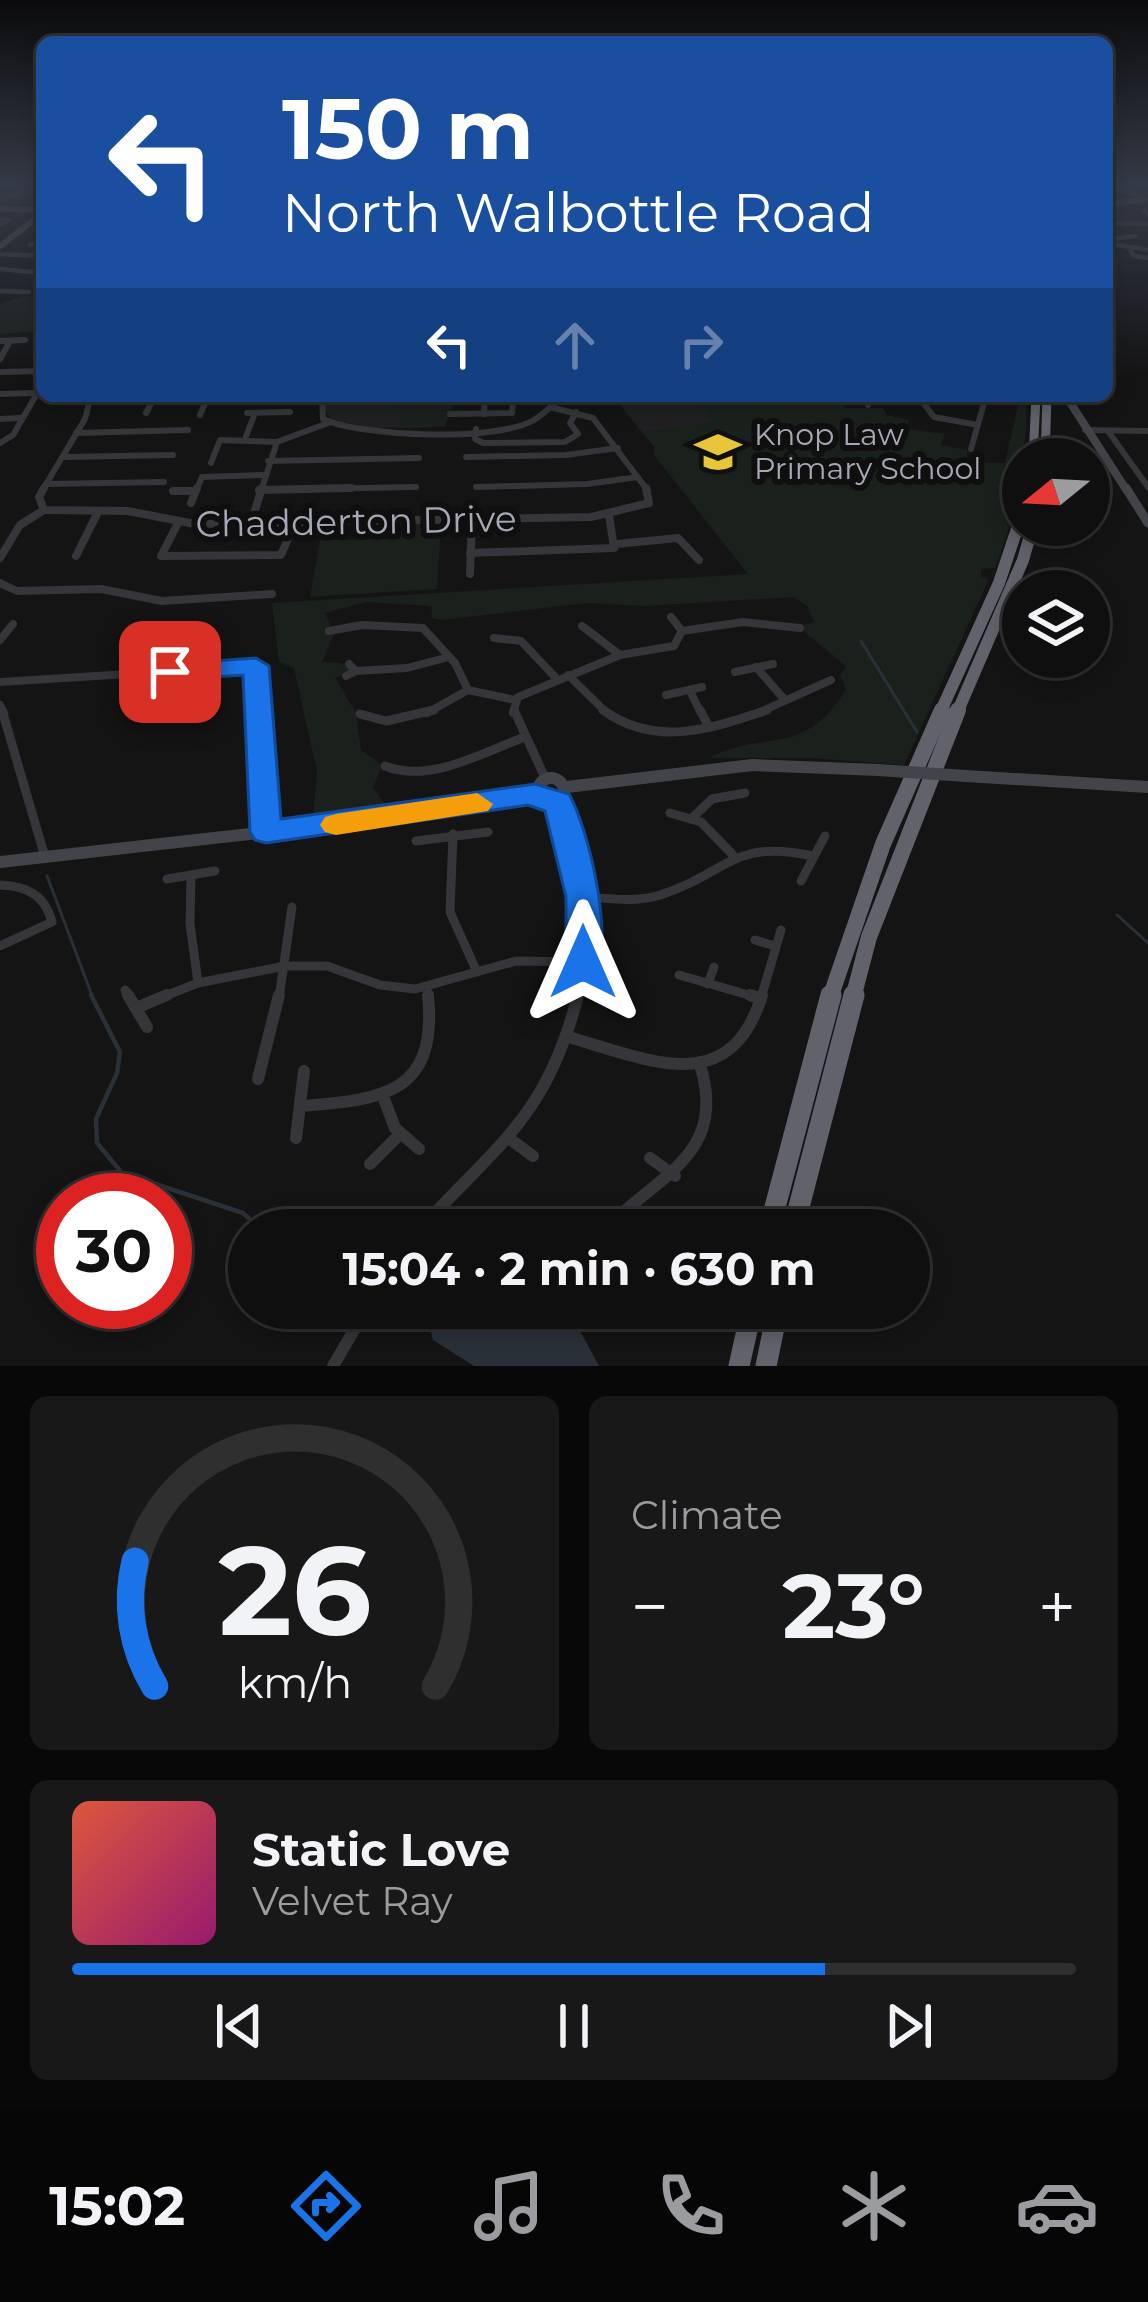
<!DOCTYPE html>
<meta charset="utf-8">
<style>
body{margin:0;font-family:Montserrat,sans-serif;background:#181819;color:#f1f3f6;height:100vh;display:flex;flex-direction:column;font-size:45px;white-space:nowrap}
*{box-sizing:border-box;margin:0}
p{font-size:39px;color:#9b9c9f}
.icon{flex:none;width:66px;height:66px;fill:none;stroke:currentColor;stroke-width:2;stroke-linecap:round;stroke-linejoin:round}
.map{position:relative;height:1366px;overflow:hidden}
.drawer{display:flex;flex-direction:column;gap:30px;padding:30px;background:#080809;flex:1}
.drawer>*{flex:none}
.hud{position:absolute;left:36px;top:36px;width:1077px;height:366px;border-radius:18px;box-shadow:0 6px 18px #0003,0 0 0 3px #2f2f30;background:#1a4fa0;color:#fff;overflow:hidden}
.needle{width:78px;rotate:252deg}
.tools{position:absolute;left:1002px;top:438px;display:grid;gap:24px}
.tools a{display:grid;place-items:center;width:108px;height:108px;border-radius:50%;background:#0f0f10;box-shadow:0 6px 18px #0003,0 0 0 3px #2f2f30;font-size:60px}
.speed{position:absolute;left:36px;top:1173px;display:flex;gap:24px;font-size:60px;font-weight:700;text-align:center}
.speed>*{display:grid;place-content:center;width:156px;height:156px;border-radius:50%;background:#0f0f10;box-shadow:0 6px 18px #0003,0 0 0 3px #2f2f30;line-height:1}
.speed .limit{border:18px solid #d22;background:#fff;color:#111}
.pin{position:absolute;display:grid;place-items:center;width:102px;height:102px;color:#fff;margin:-51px;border-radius:24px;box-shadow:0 6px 18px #0006}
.me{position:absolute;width:132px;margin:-66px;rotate:0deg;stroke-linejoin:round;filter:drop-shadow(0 0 9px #0008)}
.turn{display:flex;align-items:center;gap:42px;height:252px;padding:0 48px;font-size:54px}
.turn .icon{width:156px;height:156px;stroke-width:2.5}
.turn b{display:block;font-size:84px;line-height:102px}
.lanes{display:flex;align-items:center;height:114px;padding:0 48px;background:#0003;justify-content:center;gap:60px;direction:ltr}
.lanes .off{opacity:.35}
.big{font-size:90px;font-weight:700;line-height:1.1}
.drawer .card{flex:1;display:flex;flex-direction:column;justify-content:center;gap:18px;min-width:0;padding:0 42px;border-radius:18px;background:#181819}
.drawer .dial{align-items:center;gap:0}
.dial svg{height:312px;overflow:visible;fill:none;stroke:#2f2f30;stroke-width:7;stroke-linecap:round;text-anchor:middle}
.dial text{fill:#f1f3f6;stroke:none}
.song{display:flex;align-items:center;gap:36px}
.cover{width:144px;height:144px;border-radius:18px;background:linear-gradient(135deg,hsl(10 70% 55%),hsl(320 70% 35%))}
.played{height:12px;border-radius:6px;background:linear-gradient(90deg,#1a73e8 75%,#2f2f30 75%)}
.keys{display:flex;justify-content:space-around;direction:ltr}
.heat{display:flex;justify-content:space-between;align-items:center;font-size:66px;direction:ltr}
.drawer .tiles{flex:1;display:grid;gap:30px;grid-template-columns:1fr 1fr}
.card:last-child{grid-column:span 2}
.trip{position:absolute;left:228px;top:1209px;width:702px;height:120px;border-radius:60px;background:#0f0f10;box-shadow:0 6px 18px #0003,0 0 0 3px #2f2f30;font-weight:700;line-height:120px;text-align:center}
.menu{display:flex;height:192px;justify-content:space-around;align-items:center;background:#060606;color:#9b9c9f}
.menu .icon{width:84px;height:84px}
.menu .active{color:#1a73e8}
.menu b{font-size:54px;color:#f1f3f6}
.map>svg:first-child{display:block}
.built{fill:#202022}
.green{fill:#1a201c}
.water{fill:#2a3038}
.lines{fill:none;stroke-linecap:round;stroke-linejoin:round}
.stream-far1{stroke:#2a3038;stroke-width:3}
.stream{stroke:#2a3038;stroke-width:4.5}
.street-far4{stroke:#35353a;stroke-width:4.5}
.street-far3{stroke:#35353a;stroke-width:6}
.street-far2{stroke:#35353a;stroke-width:8}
.street-far1{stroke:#35353a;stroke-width:9}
.street{stroke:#35353a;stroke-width:12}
.secondary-far3{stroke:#43444a;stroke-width:6}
.secondary-far2{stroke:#43444a;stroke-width:8}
.secondary-far1{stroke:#43444a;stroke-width:9}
.secondary{stroke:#43444a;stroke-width:12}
.highway-far3{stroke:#61626b;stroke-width:9}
.highway-far2{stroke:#61626b;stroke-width:12}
.highway-far1{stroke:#61626b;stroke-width:16}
.highway{stroke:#61626b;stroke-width:21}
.secondary-bridge{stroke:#43444a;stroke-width:12}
.route{fill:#1a73e8;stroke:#114b97;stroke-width:3}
.slow{fill:#f59e0b}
.labels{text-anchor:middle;stroke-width:12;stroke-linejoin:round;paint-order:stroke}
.far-poi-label{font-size:30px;fill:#a6a8b5;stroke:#0f0f10;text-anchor:start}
.street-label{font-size:36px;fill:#a6a8b5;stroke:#0f0f10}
</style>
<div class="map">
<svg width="1148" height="1366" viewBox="0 0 1148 1366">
<rect width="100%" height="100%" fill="#141415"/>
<g class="built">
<polygon points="326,396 457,396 444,427 366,428 331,419 323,408"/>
<polygon points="596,396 695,396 715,422 654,455 655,448 621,406"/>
</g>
<g class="green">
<polygon points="25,296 42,298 38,331 0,334 0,304"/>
<polygon points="395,396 457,396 444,427 400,428 402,411 395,406"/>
<path d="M695,396H838L845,408H883L887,415L909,420L907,429L945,434L941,445L967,450V462L1005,463L1020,396H1027C1026,459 1018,508 995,568L981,569V577L989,579L904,765L811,758H709C762,729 805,759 846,689L840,675L846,666L803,631V625L814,622L807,606L794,597L645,606L587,603L442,620L432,618L431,606L366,602L325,613L334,634L322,662L341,663L354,671L335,678L356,713L361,750L382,765L373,788L387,806L313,816L317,772L294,668L279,662L272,603L748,574L654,455L655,448L642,432L714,422Z"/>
<polygon points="441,522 437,589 310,597 320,540 400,539 402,523"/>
</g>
<polygon class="water" points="425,1308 556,1308 580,1331 599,1366 474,1366 433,1340"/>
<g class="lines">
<g class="stream-far1">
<polyline points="861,641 917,732"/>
<polyline points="47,876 93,998"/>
<polyline points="1117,915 1148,943"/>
</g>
<polyline class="stream" points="91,995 120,1052 117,1073 96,1119 97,1143 122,1173 243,1213 262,1230"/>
<g class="street-far4">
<polyline points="1113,186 1145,199"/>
<polyline points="0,200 35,186"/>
<polyline points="1144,211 1148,214"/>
<polyline points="1107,216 1112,216"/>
<polyline points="0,219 8,220 1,224"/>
<polyline points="1107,223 1148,224"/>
<polyline points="1107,239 1136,236"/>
<polyline points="1107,243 1148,250"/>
<polyline points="30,245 42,242"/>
<polyline points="1130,250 1134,256 1148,258"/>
<polyline points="0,254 42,256"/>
<polyline points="0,269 42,273"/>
<polyline points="0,291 29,292"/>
</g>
<g class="street-far3">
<polyline points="0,341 25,340"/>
<polyline points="0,359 10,341"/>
<polyline points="0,372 42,371"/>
<polyline points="0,394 35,393"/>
<path d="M322,396L323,419C363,437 496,442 534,420C544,414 554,404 563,396"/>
<polyline points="864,396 868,405"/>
<polyline points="918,396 934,417 978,425"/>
<polyline points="550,407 593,418 648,491"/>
<polyline points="146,413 155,396"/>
<polyline points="247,413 290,412"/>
<polyline points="450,414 512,413 513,402"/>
<polyline points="484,414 485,396"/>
<polyline points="200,415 208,396"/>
<polyline points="0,419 20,418"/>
<polyline points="476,429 475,439 483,443 565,442 578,434 570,423 576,412"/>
<polyline points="1085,430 1148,431"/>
<polyline points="1108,431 1148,487"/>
<polyline points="76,433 188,430"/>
<polyline points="245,439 255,413"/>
<polyline points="0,443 13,435 42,385"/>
<polyline points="971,449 986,396"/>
<polyline points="63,457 173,455"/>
<polyline points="466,457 566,455 618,448"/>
<polyline points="268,461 419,458"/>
<polyline points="211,463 220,440 277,442"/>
<polyline points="46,484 164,482"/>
<polyline points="476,487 587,484 638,477"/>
<polyline points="259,490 416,487"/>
<polyline points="42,491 85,419 91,396"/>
<polyline points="173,491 195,491"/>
<polyline points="196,491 202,477 264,475"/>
<polyline points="261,491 277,442 328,423"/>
</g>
<g class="street-far2">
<polyline points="44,488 39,497 44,510 128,511 195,524 591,517 649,503 646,488"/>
<polyline points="259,490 351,488"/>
<polyline points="173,491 195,491"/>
<polyline points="191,503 197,488"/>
<polyline points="178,523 161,556 281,555 295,522"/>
<polyline points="251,523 262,488"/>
<polyline points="617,544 678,538 699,560"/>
<polyline points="470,553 614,548 609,515"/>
<polyline points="76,556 98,512"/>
<polyline points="0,558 20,525 44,510"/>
<polyline points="470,574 472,519"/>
<polyline points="0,583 17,591 101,589 162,601 272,594"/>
<polyline points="582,626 620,655"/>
<polyline points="329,631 362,625 423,628 455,663 468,690 515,700"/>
<polyline points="682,631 743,622 800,628"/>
<polyline points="494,638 521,641 557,679"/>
<polyline points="0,640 13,624"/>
<polyline points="756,667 784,699"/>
<polyline points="356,671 407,668 449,657"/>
<polyline points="735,672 773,664"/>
<polyline points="568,675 607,713"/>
<polyline points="346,676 356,671 349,664"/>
<polyline points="0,682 256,666 259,713"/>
<polyline points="690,691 701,713"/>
<polyline points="666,695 702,687"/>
<polyline points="0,705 4,713"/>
<polyline points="427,713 468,690"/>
<polyline points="513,713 518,697 620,655 674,646 682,631 671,617"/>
<polyline points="758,713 831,680"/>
</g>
<g class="street-far1">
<polyline points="2,710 45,857"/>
<polyline points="259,710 266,832"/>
<polyline points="514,710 546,780"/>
<path d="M603,710C655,748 711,729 767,710"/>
<polyline points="700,710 709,727"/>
<polyline points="360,714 386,721 434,710"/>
<path d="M385,766C430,784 483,752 525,737"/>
<path d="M558,801C578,869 591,928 578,998"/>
<polyline points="670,813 701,822 733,855"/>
<polyline points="692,818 712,799 745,793"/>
<polyline points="453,834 450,912 477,972"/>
<polyline points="416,841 488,832"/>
<polyline points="191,875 190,924 198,983"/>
<polyline points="167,879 215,871"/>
<polyline points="801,881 825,836"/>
<path d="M0,885C27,886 45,895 52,922L0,946"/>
<path d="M583,897C608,898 635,903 660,895C727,874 732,838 813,856"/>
<polyline points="755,940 775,946"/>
<polyline points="679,975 759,998"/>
<polyline points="708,984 714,967"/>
<polyline points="427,989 428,998"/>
<polyline points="125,990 130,998"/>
<polyline points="160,998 198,983 285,966 327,966 380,985 415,989 516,961 583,962"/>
<polyline points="279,998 292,907"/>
<polyline points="761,998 781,930"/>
</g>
<g class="street">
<polyline points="128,995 147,1027"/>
<polyline points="750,995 759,998"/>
<polyline points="136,1008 167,995"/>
<path d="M568,1037C647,1059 730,1101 762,995"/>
<polyline points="258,1079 279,995"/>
<polyline points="384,1099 395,1128 419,1149"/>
<path d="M300,1106C383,1100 438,1094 428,995"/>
<polyline points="296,1138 304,1071"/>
<polyline points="510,1139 533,1156"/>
<polyline points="650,1158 675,1176"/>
<polyline points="370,1164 400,1134"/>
<path d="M419,1230C498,1144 547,1117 578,995"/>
<path d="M605,1230C655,1176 729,1156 700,1065"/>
<polyline points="333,1366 367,1308"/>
</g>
<g class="secondary-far3">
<polyline points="1107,203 1148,200"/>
<polyline points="0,209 42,210"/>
<polyline points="0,246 42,214"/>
</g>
<polyline class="secondary-far2" points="1066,396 1127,491"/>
<polyline class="secondary-far1" points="1126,488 1148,523"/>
<g class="secondary">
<polyline points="966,776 1148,787"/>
<circle cx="551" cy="791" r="13"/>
<polyline points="567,787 752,765 878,770"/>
<polyline points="0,862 329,825 535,794"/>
</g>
<g class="highway-far3">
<polyline points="1033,459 1036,396"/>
<polyline points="1045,459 1047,396"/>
</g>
<g class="highway-far2">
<polyline points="940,713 999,583 1023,511"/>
<polyline points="957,713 1023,560 1033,525"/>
</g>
<g class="highway-far1">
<polyline points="830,998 883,844 942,710"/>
<polyline points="853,998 869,937 958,710"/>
</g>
<g class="highway">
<polyline points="769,1230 831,995"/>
<polyline points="793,1230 854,995"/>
<polyline points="739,1366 752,1308"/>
<polyline points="766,1366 778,1308"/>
</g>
<polyline class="secondary-bridge" points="878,770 966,776"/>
</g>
<linearGradient id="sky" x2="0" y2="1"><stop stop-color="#0b0b0c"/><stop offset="0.49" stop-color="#343a46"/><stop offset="1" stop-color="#343a46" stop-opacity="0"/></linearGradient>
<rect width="1148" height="377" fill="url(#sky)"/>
<path class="route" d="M256,658L269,666L281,819L535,784L569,794C588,827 614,937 596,972L583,976L571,972L566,962V897L545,811L528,805L266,843L255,840L250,832L243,675L170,680L157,672L170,664Z"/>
<polygon class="slow" points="477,793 493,804 488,811 336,835 325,832 320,825 325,817 336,814"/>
<defs>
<g id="school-bare" transform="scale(3.6)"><path d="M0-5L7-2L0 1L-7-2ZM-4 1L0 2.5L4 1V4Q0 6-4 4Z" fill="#e8c639" stroke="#0f0f10" stroke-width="2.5" paint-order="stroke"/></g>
</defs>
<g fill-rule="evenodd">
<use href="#school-bare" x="718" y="452"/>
</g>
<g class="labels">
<g class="far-poi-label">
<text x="754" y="445">Knop Law<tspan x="754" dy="34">Primary School</tspan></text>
</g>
<g class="street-label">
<text transform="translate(356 521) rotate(-1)" y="13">Chadderton Drive</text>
</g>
</g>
</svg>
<div class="tools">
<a><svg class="needle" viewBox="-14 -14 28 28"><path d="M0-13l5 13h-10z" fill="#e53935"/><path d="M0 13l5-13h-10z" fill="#9b9c9f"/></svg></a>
<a><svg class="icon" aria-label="layers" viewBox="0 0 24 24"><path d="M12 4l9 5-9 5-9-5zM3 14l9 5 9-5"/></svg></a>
</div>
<div class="speed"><div class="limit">30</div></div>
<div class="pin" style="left:170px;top:672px;background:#d93025"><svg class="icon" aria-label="arrive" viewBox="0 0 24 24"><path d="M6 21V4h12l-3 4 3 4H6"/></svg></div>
<svg class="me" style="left:583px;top:962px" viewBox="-20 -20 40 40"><path d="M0-17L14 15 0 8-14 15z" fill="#1a73e8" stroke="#fff" stroke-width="4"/></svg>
<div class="trip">15:04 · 2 min · 630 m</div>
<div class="hud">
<div class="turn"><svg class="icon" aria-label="left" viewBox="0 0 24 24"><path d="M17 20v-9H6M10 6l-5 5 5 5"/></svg><div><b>150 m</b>North Walbottle Road</div></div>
<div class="lanes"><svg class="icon" aria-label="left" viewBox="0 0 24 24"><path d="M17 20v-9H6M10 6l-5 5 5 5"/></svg><svg class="icon off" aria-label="ahead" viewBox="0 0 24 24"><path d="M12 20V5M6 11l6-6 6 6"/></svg><svg class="icon off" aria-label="right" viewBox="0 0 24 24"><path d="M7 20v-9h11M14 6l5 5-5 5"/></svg></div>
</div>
</div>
<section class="drawer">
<div class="tiles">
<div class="card dial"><svg viewBox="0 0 100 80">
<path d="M14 69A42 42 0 1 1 86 69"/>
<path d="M14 69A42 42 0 0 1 9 37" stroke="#1a73e8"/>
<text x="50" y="56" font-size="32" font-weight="700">26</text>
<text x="50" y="72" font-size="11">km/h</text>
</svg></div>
<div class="card"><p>Climate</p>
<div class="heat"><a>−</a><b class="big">23°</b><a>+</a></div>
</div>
<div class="card">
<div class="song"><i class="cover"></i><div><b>Static Love</b><p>Velvet Ray</p></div></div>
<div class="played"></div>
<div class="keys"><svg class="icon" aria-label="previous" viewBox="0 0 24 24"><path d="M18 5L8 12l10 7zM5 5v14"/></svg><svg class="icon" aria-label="pause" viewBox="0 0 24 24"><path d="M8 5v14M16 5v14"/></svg><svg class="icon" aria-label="next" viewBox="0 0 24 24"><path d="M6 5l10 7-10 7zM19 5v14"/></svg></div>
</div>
</div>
</section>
<nav class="menu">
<b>15:02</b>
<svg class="icon active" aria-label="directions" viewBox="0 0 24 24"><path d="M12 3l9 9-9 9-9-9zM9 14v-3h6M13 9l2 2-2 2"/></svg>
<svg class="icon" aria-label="music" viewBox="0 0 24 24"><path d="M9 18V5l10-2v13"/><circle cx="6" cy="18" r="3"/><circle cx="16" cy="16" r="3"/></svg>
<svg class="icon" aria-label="phone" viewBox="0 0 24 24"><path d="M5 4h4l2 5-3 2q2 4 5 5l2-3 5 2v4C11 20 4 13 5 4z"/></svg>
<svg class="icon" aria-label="climate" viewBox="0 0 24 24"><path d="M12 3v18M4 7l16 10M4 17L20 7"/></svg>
<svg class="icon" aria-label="car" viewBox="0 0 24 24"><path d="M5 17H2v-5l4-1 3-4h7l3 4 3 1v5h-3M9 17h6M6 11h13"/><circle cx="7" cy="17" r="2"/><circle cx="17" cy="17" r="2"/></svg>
</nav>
